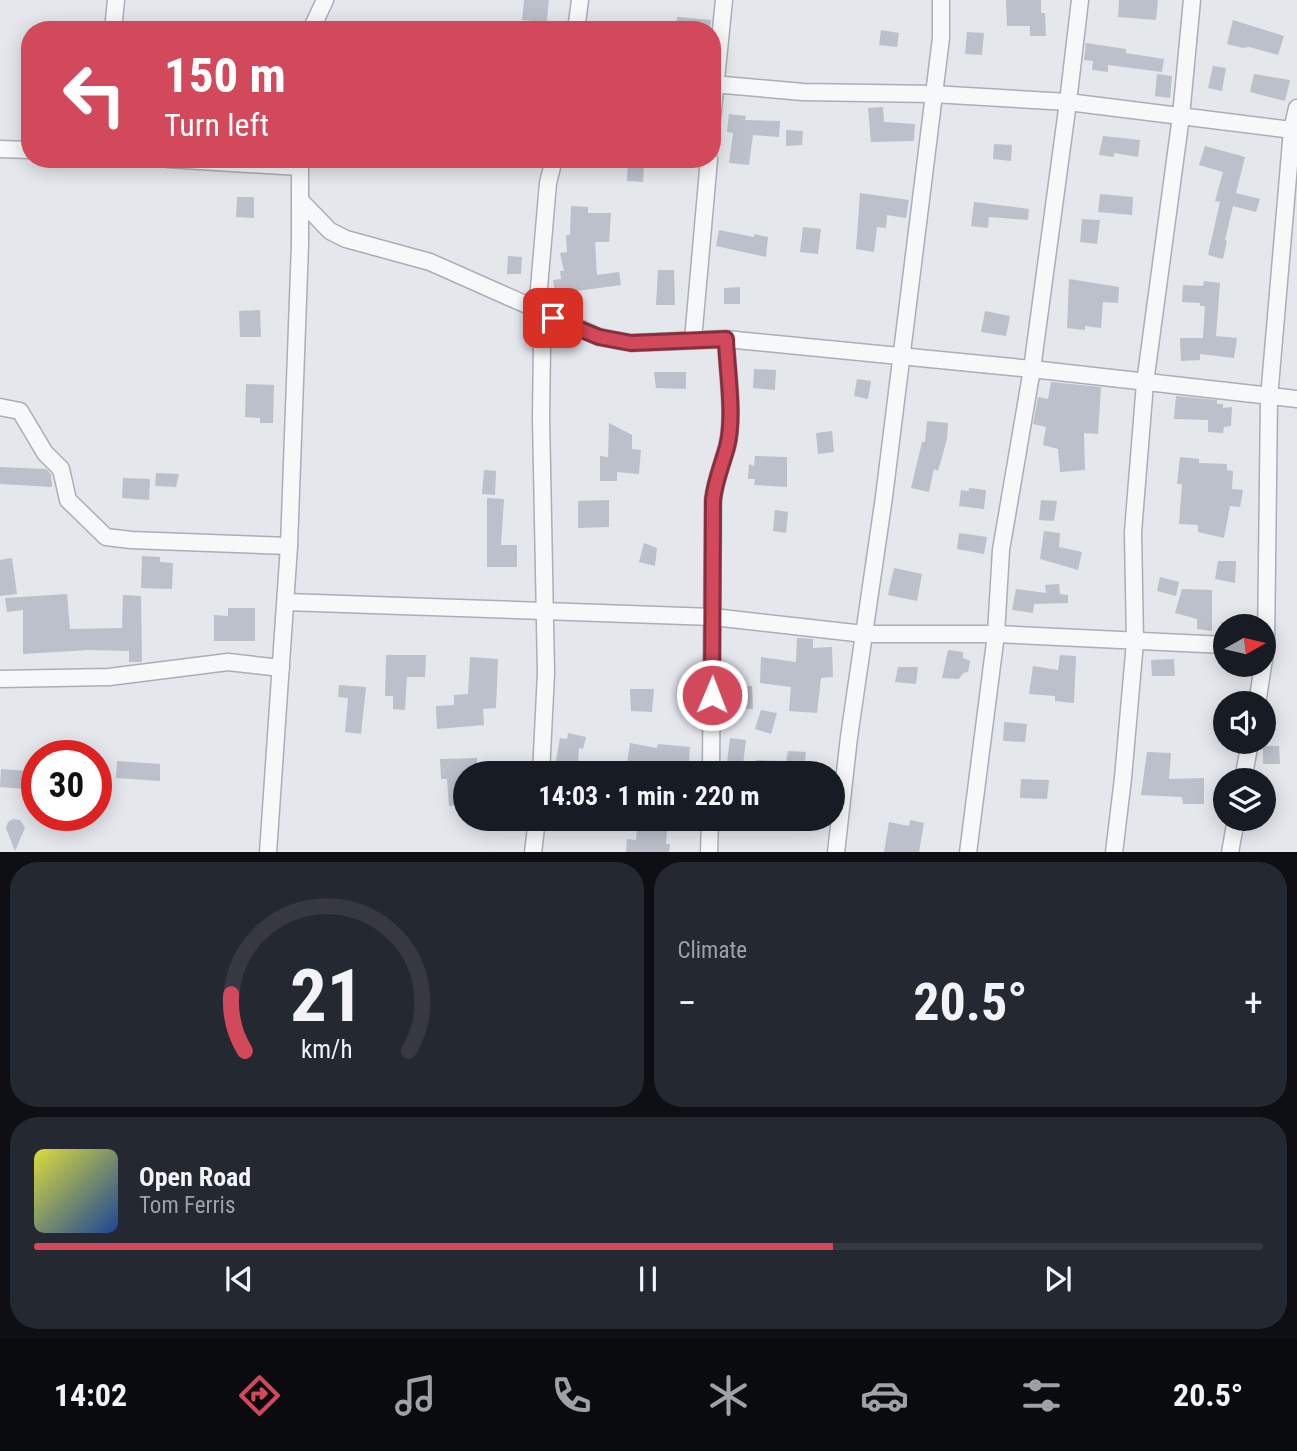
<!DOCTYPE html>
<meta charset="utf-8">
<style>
body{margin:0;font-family:"Roboto Condensed",sans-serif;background:#242831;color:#f1f3f6;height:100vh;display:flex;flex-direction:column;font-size:26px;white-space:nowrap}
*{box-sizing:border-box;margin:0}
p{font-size:23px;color:#9ea1a6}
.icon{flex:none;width:38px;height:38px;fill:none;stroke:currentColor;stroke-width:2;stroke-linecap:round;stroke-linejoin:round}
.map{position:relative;height:852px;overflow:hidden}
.drawer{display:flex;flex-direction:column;gap:10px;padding:10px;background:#0d0f14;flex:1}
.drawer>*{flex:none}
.hud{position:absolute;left:21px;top:21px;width:700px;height:147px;border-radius:28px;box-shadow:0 4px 18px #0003;background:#d1495b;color:#fff;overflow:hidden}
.needle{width:46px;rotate:82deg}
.buttons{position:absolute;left:1213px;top:614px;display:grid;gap:14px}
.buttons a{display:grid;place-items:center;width:63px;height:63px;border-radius:50%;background:#171b24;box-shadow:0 4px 18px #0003;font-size:35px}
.speed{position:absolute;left:21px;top:740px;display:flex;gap:14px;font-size:35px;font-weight:700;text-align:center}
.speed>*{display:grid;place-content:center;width:91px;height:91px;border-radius:50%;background:#171b24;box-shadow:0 4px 18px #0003;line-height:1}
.speed .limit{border:10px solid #d22;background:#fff;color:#111}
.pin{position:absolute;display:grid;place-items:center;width:60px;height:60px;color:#fff;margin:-30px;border-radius:14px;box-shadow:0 4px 10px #0006}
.me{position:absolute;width:77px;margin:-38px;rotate:1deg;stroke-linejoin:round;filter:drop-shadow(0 0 5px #0008)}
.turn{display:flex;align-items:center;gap:24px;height:147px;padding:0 28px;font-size:32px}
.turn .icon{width:91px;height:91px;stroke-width:2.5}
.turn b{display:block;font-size:49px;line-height:60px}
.big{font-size:52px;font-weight:700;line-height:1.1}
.drawer .card{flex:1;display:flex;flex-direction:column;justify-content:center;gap:10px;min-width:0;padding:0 24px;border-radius:28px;background:#242831}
.drawer .dial{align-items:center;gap:0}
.dial svg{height:182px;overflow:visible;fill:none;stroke:#363941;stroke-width:7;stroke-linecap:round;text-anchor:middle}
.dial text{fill:#f1f3f6;stroke:none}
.song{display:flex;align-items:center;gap:21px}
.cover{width:84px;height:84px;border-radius:10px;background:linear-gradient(135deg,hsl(60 70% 55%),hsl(220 70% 35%))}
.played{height:7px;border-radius:4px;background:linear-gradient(90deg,#d1495b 65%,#363941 65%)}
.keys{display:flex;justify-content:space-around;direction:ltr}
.heat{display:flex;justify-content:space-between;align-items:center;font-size:38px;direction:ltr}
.drawer .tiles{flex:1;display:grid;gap:10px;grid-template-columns:1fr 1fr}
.card:last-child{grid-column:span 2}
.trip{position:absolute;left:453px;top:761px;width:392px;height:70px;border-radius:35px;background:#171b24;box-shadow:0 4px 18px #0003;font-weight:700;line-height:70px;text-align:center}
.tabs{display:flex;height:112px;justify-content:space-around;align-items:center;background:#090b0e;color:#9ea1a6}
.tabs .icon{width:49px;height:49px}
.tabs .selected{color:#d1495b}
.tabs b{font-size:32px;color:#f1f3f6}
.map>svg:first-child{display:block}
.building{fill:#bbc0ca}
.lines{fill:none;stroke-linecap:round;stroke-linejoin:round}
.street-casing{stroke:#a9aeb7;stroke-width:19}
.street{stroke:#f7f8fa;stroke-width:16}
.route-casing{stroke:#882f3b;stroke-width:18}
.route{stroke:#d1495b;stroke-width:12}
</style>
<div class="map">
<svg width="1297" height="853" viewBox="0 0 1297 853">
<rect width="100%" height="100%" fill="#e4e7ec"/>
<g class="building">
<polygon points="524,0 549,0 546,29 532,27 533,21 522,20"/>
<polygon points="1006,0 1041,0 1041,13 1045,13 1046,36 1030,36 1030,26 1007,26"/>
<polygon points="1119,0 1158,0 1156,20 1118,17"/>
<polygon points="677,17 711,20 710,30 676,30"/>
<polygon points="1233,20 1284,36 1278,55 1249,47 1243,48 1227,44"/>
<polygon points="881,30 899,33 897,47 879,45"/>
<polygon points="967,32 984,33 982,55 965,54"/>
<polygon points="1086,43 1126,49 1126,53 1164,59 1162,72 1108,65 1108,72 1092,70 1093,61 1084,60"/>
<polygon points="1213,66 1226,68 1222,91 1208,88"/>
<polygon points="1157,74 1172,76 1170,98 1155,96"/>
<polygon points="1254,74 1290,80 1285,101 1250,92"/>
<polygon points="883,107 884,122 915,124 914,141 871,142 868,108"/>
<polygon points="729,114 746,116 745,120 780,121 779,137 753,135 749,165 729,163 733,133 727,132"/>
<polygon points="786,130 803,131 802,145 786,146"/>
<polygon points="1103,136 1140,140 1138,157 1114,153 1114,157 1099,155"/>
<polygon points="994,144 1012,145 1011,161 993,159"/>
<polygon points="1205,146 1245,157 1236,193 1260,199 1256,212 1233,206 1225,240 1227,241 1223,259 1208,255 1220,202 1215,201 1223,172 1199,165"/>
<polygon points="628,161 644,162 643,182 627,181"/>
<polygon points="860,193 909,200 906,218 887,215 886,228 877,227 874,252 856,249"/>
<polygon points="1100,194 1133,197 1132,215 1098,212"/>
<polygon points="237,197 254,197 254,218 236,217"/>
<polygon points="974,202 1029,209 1028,220 989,217 988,228 971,226"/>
<polygon points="571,206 588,207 588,213 611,213 609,242 595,242 597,275 619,272 621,285 555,294 553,280 561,279 560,271 564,271 560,253 567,252 566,235 570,235"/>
<polygon points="1082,219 1100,220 1097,244 1080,242"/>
<polygon points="803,227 821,229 818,254 800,252"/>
<polygon points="719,230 754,237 754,234 768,237 766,257 716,246"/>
<polygon points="508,256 522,257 521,274 507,274"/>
<polygon points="658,270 674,270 675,305 656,305"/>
<polygon points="1069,279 1119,287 1118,303 1103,302 1101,328 1085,326 1085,330 1067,328"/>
<polygon points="1204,281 1220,283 1216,336 1237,338 1234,358 1200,354 1200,360 1181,361 1180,338 1203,338 1205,306 1200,306 1200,303 1182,302 1183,285 1203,286"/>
<polygon points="740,287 740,304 724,304 724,288"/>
<polygon points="260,310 261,337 240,337 239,311"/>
<polygon points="985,311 1010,316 1006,336 981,332"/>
<polygon points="754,369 776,370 775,390 753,388"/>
<polygon points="654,372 686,372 686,389 656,388"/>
<polygon points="857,379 871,381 868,399 854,396"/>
<polygon points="1051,382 1101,387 1098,434 1084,433 1085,470 1060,472 1058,449 1043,445 1046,427 1033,424 1038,397 1048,399"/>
<polygon points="246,384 274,385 273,423 260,423 260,418 245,417"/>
<polygon points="1176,396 1217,400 1217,404 1223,404 1223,408 1232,407 1231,426 1224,427 1223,433 1208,432 1208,420 1174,419"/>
<polygon points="927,421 948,423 947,439 938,471 934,469 929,492 911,488 922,442 925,442"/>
<polygon points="609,423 632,435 632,449 641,450 639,474 617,472 617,481 600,481 600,456 608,457"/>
<polygon points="832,431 834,452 818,454 816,433"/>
<polygon points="755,456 787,457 787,487 754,485 755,479 748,479 749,464 754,466"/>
<polygon points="1180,457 1199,459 1199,463 1227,464 1227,470 1233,471 1232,489 1243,490 1240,507 1230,506 1224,538 1198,532 1198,525 1179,524 1182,484 1177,484"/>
<polygon points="0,467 46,469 51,474 52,487 0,484"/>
<polygon points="484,470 496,471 495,495 482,494"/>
<polygon points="156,473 179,474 176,487 155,486"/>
<polygon points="123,478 150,479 149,500 122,498"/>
<polygon points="969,488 986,490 984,509 959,506 961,490 969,491"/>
<polygon points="487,498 504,499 501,545 517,545 517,567 487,567"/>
<polygon points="609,500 609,527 578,528 578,501"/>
<polygon points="1041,500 1057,501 1054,521 1039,520"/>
<polygon points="775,510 788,512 786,533 773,531"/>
<polygon points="1044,531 1060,533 1059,547 1082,552 1078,570 1040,559"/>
<polygon points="959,533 987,537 984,554 957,549"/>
<polygon points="644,543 657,548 655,566 639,562"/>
<polygon points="142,556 160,557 160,562 173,563 172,589 141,588"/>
<polygon points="12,558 17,594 0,596 0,560"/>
<polygon points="1218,561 1236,561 1235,583 1215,579"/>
<polygon points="894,568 922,574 917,601 888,595"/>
<polygon points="1160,577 1179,582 1176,596 1157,591"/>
<polygon points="1059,584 1060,594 1068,595 1068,603 1034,604 1033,613 1012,610 1016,589 1046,593 1045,585"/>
<polygon points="1182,589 1212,590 1212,631 1197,629 1197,619 1175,613"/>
<polygon points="67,594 70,629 122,628 123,595 141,596 142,662 129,662 129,651 89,650 23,654 23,610 7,612 5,598"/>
<polygon points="228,608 255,608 255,641 214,641 214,615 228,616"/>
<polygon points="797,638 813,639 813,648 832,647 833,677 821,678 817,713 789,711 791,687 760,683 761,657 796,662"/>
<polygon points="948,650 963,652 963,658 970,661 968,672 963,673 959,679 942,678"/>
<polygon points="386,655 426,655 425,677 407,677 405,710 393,709 393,696 385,696"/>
<polygon points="1060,655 1076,656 1074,703 1055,701 1055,696 1029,694 1033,666 1058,670"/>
<polygon points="470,657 498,659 496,708 483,709 484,725 437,729 436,706 454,705 454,695 468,694"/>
<polygon points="1174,659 1175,676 1152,676 1151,660"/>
<polygon points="898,667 918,667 916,684 895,682"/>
<polygon points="339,685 366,687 361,734 345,732 348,698 338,697"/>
<polygon points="752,686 753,709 736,709 735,687"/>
<polygon points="630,689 654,689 652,712 631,711"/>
<polygon points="761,710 777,713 771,734 755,729"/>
<polygon points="1004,722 1027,724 1025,742 1003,741"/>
<polygon points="568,733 586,737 583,749 579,748 577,774 554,772 560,738 567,739"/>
<polygon points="730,738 746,740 743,764 727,762"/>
<polygon points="630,743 657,748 658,744 690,747 688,774 655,774 655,768 627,764"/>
<polygon points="1263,746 1279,746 1280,764 1263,764"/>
<polygon points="788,751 806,752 805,762 816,762 816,774 756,774 756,760 786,761"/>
<polygon points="1147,752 1171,753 1169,779 1204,778 1204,804 1183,804 1182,797 1141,795"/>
<polygon points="477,758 477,774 466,774 466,805 449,806 447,779 441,779 440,759"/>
<polygon points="117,761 160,764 160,781 116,778"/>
<polygon points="1,769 29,771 27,789 0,787"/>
<polygon points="1021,779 1049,780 1047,799 1020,798"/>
<polygon points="13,819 20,820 25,828 15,851 6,828 8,822"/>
<polygon points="638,819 668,819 666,844 670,844 669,852 626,852 627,839 636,840"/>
<polygon points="910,820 924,823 919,852 884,852 889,822 909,826"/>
</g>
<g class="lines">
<g class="street-casing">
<g id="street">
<polyline points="113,30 116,0"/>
<polyline points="311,30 325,0"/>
<polyline points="576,30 580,0"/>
<polyline points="712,84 803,92 933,94 1068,102 1292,130"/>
<polyline points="712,119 724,0"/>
<polyline points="0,149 30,150"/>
<polyline points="168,159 299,167"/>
<polyline points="300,200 330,231 346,239 430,262 599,337 631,343 726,339 1032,369 1297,399"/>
<polyline points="693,340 709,159"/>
<polyline points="0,407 20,411 45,453 61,469 68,500 106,537 131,540 289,546"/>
<polyline points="286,602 713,617 864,634 996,634 1225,645"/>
<polyline points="1264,661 1266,646 1269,398 1292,130 1297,108"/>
<polyline points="0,679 109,677 228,662 281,668"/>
<polyline points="1257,704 1263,665"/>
<polyline points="541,774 546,673 541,417 542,346 537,311 548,183 554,159"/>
<path d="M711,774L713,500C715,481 722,465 727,447C735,416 727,371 726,339"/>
<polyline points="1243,780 1250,742"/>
<polyline points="268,853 289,546 300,244 300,159"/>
<polyline points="533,853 537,819"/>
<polyline points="709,853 710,819"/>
<polyline points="836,853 849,737 884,497 941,38 941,0"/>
<polyline points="968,853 996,634 1001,550 1032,369 1068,102 1080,0"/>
<polyline points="1114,853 1123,778 1135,642 1133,532 1145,383 1181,116 1192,0"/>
<polyline points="1230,853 1236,819"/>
</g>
</g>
<use href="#street" class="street"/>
</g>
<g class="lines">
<g class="route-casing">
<path id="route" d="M553,318L599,337L631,343L726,339C727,371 735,416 727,447C722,465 715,481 713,500L712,695"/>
</g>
<use href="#route" class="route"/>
</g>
</svg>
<div class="buttons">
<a><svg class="needle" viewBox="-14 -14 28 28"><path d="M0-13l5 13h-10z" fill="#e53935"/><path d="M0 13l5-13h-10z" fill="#9ea1a6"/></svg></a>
<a><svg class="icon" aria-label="sound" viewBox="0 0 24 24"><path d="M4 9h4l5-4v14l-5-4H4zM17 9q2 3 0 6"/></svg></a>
<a><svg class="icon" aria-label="layers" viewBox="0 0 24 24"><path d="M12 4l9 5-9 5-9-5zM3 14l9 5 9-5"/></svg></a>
</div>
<div class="speed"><div class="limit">30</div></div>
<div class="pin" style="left:553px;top:318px;background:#d93025"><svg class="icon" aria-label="arrive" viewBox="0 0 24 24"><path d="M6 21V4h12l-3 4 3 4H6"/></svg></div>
<svg class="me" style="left:712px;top:695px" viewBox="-20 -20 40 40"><circle r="17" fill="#d1495b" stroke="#fff" stroke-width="3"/><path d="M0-11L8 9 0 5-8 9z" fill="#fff"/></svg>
<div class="trip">14:03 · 1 min · 220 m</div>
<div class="hud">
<div class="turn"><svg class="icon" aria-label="left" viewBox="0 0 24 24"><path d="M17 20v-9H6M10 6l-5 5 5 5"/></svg><div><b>150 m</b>Turn left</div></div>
</div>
</div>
<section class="drawer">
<div class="tiles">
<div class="card dial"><svg viewBox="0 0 100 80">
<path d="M14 69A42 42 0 1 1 86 69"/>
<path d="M14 69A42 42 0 0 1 8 44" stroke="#d1495b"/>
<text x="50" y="56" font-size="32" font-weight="700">21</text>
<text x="50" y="72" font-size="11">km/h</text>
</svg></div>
<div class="card"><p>Climate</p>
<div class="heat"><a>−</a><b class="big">20.5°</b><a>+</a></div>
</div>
<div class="card">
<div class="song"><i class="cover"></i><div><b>Open Road</b><p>Tom Ferris</p></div></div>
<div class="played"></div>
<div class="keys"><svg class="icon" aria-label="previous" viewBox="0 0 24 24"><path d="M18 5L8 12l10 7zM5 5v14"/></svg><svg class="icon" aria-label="pause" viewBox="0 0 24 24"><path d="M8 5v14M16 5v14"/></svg><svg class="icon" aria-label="next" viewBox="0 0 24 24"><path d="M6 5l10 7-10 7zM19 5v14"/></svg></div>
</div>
</div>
</section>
<nav class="tabs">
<b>14:02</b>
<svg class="icon selected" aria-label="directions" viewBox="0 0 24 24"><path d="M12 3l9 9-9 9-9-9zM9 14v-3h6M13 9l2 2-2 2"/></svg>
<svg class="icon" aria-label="music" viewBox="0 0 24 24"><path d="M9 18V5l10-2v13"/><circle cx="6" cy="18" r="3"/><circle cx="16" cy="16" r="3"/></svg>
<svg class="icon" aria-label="phone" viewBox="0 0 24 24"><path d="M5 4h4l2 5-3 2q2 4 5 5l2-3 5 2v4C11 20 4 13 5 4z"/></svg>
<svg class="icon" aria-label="climate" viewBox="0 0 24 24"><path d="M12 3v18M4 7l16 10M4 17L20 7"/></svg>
<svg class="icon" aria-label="car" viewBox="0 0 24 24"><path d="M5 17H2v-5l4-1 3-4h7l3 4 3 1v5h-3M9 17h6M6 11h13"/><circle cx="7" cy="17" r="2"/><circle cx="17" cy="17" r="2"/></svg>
<svg class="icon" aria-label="filters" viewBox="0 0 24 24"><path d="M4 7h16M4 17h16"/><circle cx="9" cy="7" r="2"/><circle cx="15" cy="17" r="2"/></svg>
<b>20.5°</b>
</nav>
